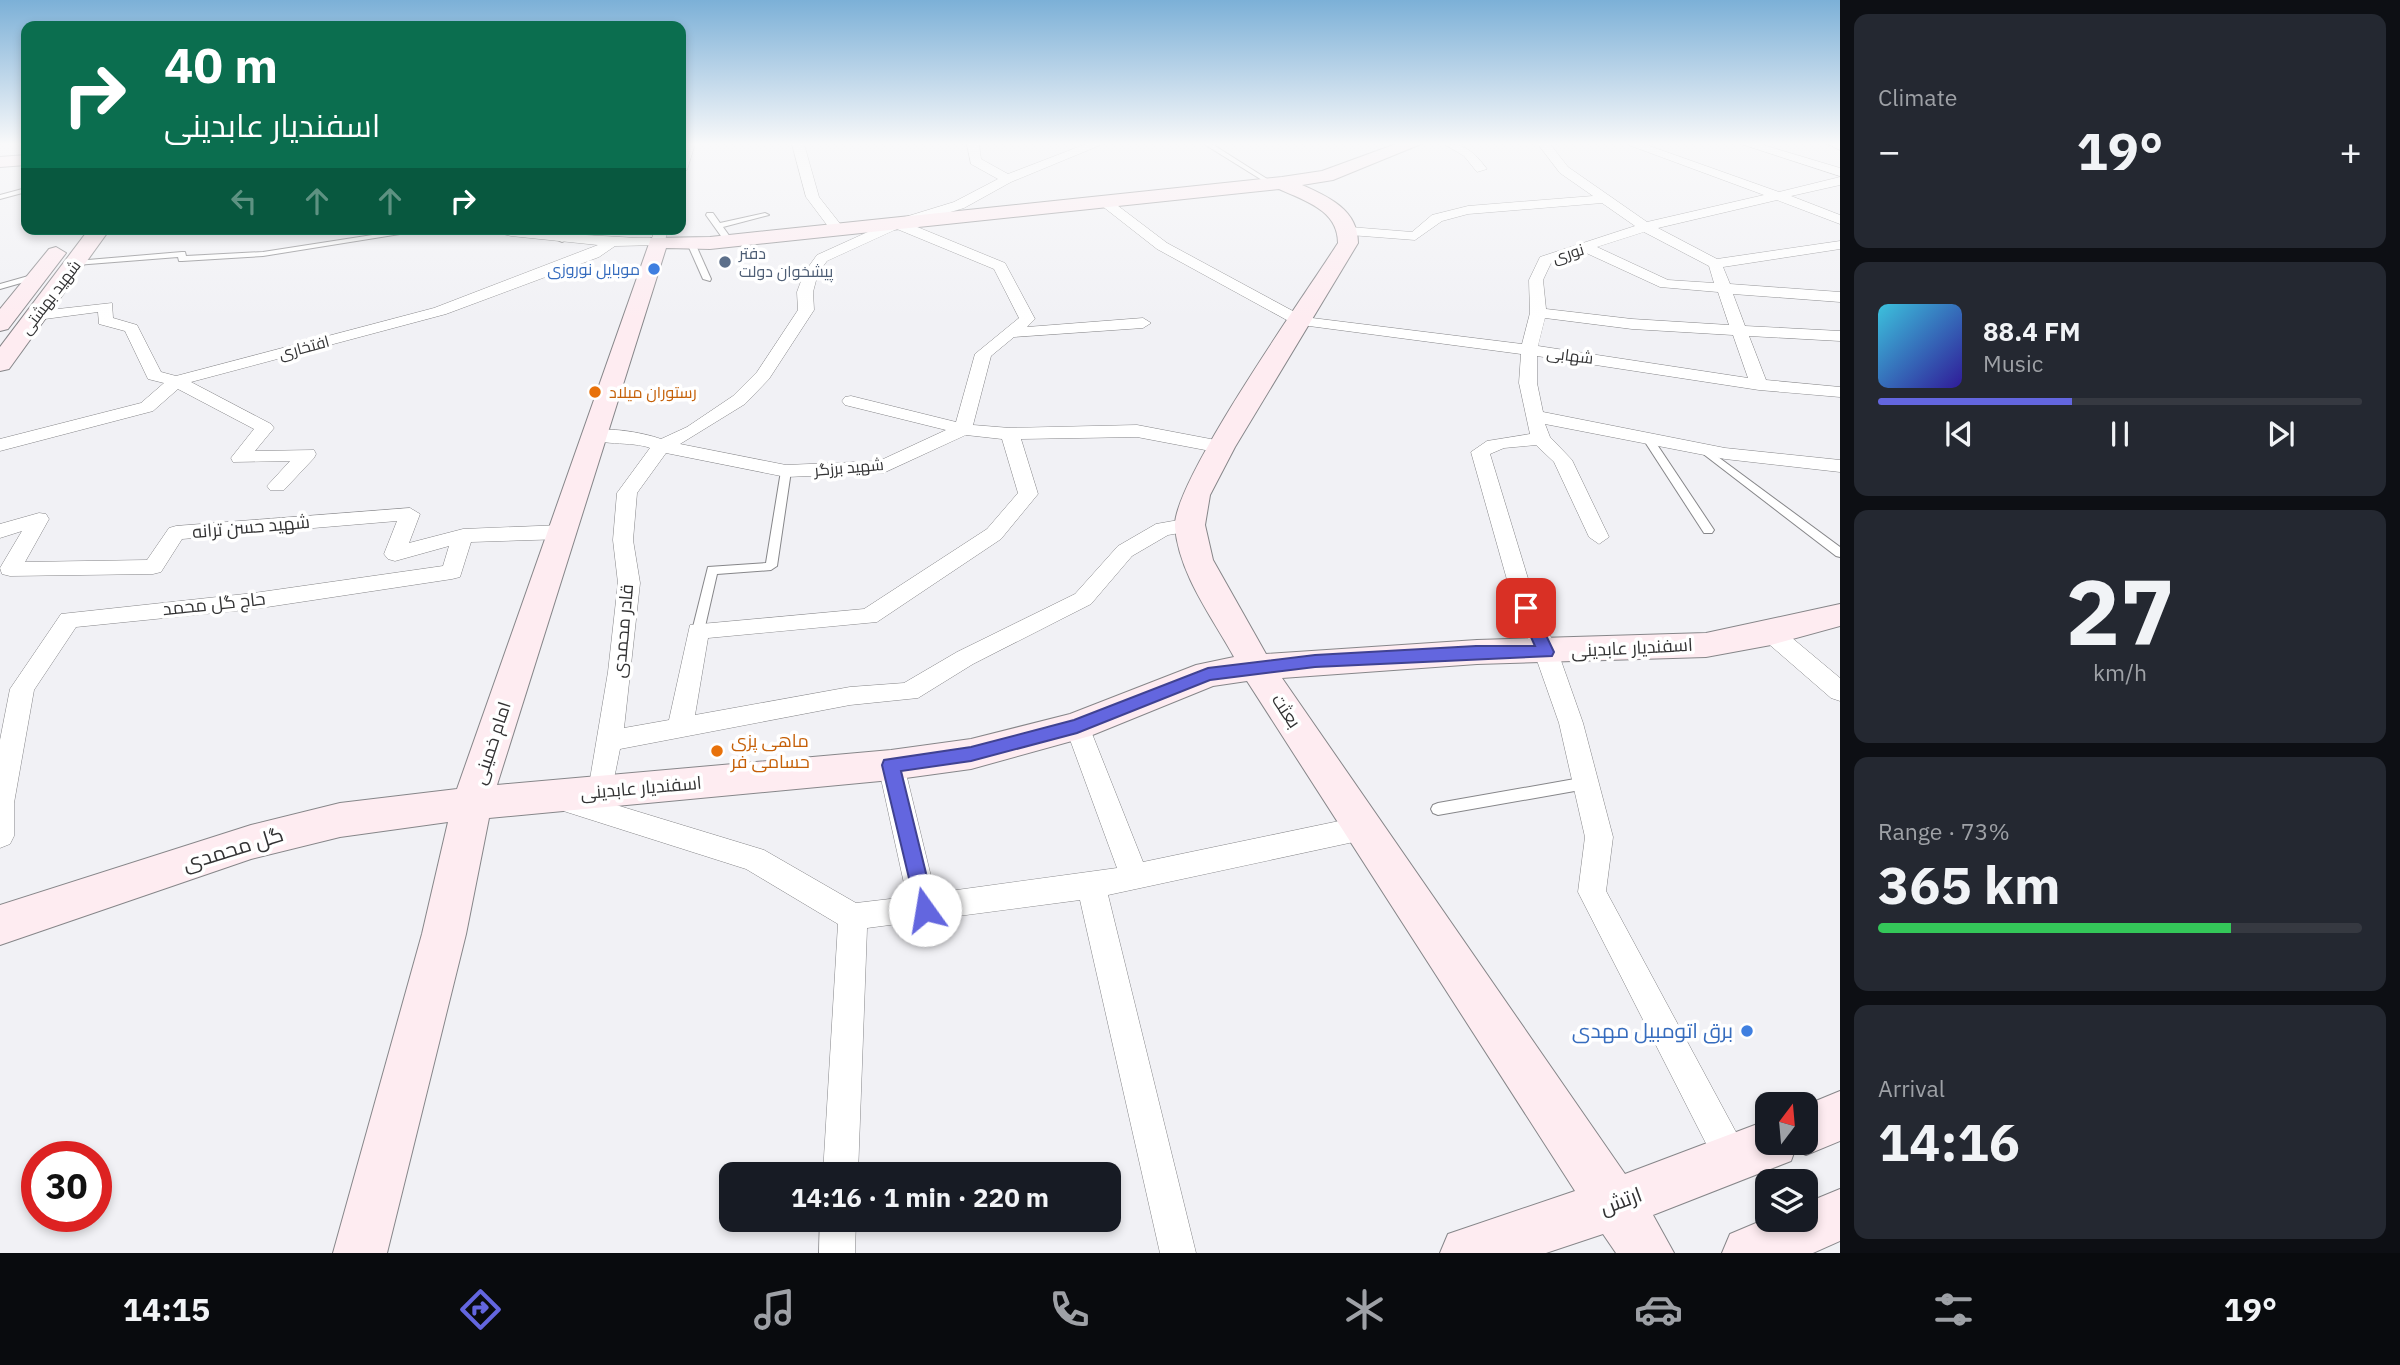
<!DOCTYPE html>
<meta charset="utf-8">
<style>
body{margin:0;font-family:"IBM Plex Sans",Cairo,sans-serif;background:#242831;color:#f1f3f6;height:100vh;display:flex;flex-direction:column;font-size:26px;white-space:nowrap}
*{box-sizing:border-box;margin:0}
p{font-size:23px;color:#9ea1a6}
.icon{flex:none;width:38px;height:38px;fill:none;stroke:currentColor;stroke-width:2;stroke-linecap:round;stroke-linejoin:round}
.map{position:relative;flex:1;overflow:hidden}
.side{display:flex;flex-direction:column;gap:14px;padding:14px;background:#0d0f14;width:560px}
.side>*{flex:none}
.top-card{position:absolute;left:21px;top:21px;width:665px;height:214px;border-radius:14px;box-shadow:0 4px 10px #0003;background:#0b6e4f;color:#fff;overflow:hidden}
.needle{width:46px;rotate:16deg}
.controls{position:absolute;left:1755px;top:1092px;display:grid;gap:14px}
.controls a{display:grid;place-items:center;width:63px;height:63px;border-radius:14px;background:#171b24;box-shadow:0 4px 10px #0003;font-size:35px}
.speed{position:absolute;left:21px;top:1141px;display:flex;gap:14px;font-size:35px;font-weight:700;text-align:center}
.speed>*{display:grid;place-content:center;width:91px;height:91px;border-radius:50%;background:#171b24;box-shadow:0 4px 10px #0003;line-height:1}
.speed .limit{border:10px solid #d22;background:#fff;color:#111}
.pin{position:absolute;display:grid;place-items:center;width:60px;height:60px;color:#fff;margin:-30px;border-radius:14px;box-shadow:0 4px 10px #0006}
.me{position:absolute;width:77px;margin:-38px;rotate:347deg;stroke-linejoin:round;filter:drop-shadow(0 0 5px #0008)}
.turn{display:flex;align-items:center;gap:24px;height:147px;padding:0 28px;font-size:32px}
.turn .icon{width:91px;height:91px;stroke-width:2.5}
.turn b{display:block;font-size:49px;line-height:60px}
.lanes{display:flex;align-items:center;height:66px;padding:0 28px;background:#0003;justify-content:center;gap:35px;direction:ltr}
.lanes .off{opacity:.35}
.big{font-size:52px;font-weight:700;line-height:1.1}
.side .card{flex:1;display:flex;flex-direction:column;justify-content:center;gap:10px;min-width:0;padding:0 24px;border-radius:14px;background:#242831}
.side .dial{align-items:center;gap:0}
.dial b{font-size:91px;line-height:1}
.song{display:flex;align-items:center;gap:21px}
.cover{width:84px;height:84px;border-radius:10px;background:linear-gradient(135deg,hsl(190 70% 55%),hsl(250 70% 35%))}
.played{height:7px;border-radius:4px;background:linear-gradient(90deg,#6366df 40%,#363941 40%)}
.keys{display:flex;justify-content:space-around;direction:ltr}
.heat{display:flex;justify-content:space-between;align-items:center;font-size:38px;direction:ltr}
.charge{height:10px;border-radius:5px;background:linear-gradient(90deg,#34c759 73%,#363941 0)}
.trip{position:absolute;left:719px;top:1162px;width:402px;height:70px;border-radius:14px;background:#171b24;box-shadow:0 4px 10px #0003;font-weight:700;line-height:70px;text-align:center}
.menu{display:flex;height:112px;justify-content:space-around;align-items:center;background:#090b0e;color:#9ea1a6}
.menu .icon{width:49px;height:49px}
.menu .on{color:#6366df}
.menu b{font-size:32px;color:#f1f3f6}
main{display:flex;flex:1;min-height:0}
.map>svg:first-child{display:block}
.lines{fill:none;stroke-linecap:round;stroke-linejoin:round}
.lane-casing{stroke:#868689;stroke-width:2}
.street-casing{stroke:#868689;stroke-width:1}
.secondary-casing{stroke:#868689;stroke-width:2}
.lane{fill:#fff;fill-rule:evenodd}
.street{fill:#fff;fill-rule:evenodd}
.secondary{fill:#feecf1;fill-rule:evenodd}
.route{fill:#6366df;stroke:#404291;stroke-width:2}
.service-dot{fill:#5c6f8a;stroke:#fff;stroke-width:2.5}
.shop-dot{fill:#3f7fe0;stroke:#fff;stroke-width:2.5}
.food-dot{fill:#e8710a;stroke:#fff;stroke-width:2.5}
.labels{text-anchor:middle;stroke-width:7;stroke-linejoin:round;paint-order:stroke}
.far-service-label{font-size:16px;fill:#4e5e75;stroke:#fff;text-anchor:start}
.far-street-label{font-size:16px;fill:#323233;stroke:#fff}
.far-shop-label{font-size:16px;fill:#366cbe;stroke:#fff;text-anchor:end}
.far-food-label{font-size:16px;fill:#c56008;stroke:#fff;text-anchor:start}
.street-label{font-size:18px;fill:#323233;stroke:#fff}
.food-label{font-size:18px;fill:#c56008;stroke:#fff;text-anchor:start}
.near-street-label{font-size:21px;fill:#323233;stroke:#fff}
.near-shop-label{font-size:21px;fill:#366cbe;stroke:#fff;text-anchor:end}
</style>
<main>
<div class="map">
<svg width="1840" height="1253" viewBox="0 0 1840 1253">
<rect width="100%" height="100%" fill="#f1f1f5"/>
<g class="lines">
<g class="lane-casing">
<g id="lane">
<polygon points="1204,144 1212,144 1275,184 1270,185"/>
<polygon points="26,188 26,192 0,199 0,195"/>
<polygon points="707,213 713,213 720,223 765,213 769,215 723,227 733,241 729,243 726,243 706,215"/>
<polygon points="411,229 431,229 263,256 182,261 179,261 178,257 76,265 72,263 76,261 182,252 185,252 186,256 263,252"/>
<polygon points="560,229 568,229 566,240 562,242 558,240"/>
<polygon points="688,241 695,243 711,279 710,281 703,279 687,243"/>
<polygon points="39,273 42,273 42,277 0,289 0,284"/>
<polygon points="1650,439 1654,440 1714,530 1712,533 1704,533 1645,442"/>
<polygon points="1706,448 1840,547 1840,557 1836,556 1702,453 1701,451"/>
<polygon points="786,468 791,471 777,566 771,570 717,574 704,631 698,635 694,634 692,631 708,567 766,563 781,471"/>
<polygon points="1586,777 1591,779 1593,783 1591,787 1586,789 1438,815 1433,813 1431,809 1433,805 1438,803"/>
</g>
</g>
<g class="street-casing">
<g id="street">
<polygon points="683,144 695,144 687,170 681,174"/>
<polygon points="792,144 804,144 819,197 845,230 843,233 833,233 806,197"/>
<path d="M967,144H979L981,159L1008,174L1086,144H1103L1011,182L964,208L910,224L1005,263L1035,319L1027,327L1143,318L1151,323L1143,328L1014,337L991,356L973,425L1010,428L1137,425L1221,441L1230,447L1221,453L1137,437L1021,439L1038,494L1001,539L877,622L708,638L695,715L850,687L904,683L957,652L1075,594L1118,546L1156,524L1190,518L1200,525L1197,530L1168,535L1132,556L1091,604L973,664L918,698L850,705L620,749L610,799L603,801L764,850L856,903L907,897L878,765L882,758L891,755L900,758L904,765L935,893L1117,868L1065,726L1068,719L1077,716L1086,719L1089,726L1143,862L1363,816L1373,820L1377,828L1373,836L1363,840L1108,895L1196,1253H1160L1080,900L867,928L858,1174H823L838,924L746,869L554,808L550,800L554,792L563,789L591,797L588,791L608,672L618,583L613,540L617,493L650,448C633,441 594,446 585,436C596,423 645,433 661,439L687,427L733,396L757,372L798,310L797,292L804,273L817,255L892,221L954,202L998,179L971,164ZM897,229L994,269L1019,318L975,354L956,422L851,396L845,397L842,401L845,405L946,430L879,461L786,465L680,444L745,404L769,379L814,310L813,292L818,273L827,261ZM966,435L1002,439L1018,493L987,529L864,609L690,625L669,720L624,728L640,583L633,540L637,493L666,453L786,477L883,473Z"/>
<path d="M1444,144C1466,144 1474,152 1487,169L1477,172L1464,156Z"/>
<path d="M1538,144H1550L1568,167L1647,222L1764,195L1626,144H1644L1779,192L1840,177V185L1791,196L1840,215V224L1777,200L1658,228L1717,259L1840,241V249L1723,267L1730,284L1840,292V302L1733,294L1745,326L1840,331V341L1749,336L1766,380L1840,387V397L1759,390L1537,356V383L1543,412L1725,448L1840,460V472L1725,459L1545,424L1550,437L1572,460L1609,537L1599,544L1589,537L1554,462L1536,445L1504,448L1490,454L1537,608L1558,652L1583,723L1613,837L1606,891L1744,1147L1749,1159L1744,1171L1732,1176L1720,1171L1578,892L1585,837L1559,723L1534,652L1515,608L1471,452L1487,441L1530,434L1519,383L1521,354L1294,324L1157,249L1097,202L1109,199L1167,243L1304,317L1522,344L1530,313L1529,280L1540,257L1635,226L1602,203L1468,214L1442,221L1415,240L1350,235L1343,231L1350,227L1412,232L1432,215L1468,206L1593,196L1560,173ZM1644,232L1709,266L1714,283L1668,280L1597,247ZM1584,252L1660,287L1718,292L1729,325L1632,319L1546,309L1543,280L1551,263ZM1545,318L1632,329L1733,335L1748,378L1538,346Z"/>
<polygon points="1741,144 1760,144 1840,168 1840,176"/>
<polygon points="1828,144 1840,144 1840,150"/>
<polygon points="483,229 637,238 652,238 655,229 669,229 663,245 615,246 599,257 446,314 191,382 271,424 274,428 255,451 314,450 316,454 314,458 284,490 270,490 267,486 290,461 233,462 231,458 254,429 178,389 153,411 0,451 0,439 141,403 164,383 148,379 125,331 99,324 98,312 37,320 31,318 31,312 112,303 113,318 137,325 161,372 176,376 434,308 598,245 511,236"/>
<polygon points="410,508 420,514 409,543 463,529 563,525 573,532 563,539 471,542 460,577 452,579 254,609 76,627 34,690 14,803 14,836 10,844 0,848 0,740 10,689 61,614 254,593 443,566 449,546 395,561 388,559 384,554 397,521 182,539 161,572 153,574 10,576 2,574 0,568 22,531 0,538 0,524 39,513 46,514 49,519 25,562 147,560 169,528 176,526"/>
<polygon points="1771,625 1779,627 1840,678 1840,701 1831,698 1763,639 1760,633 1763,627"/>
<polygon points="820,1220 856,1220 855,1253 819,1253"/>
</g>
</g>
<g class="secondary-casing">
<g id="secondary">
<path d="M1396,144H1421L1333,180L1302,185C1329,197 1358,210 1358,243L1235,447L1210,495L1205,525L1213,560L1266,654L1477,640L1706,633L1840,604V626L1771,645L1706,657L1477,664L1282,678L1625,1174L1768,1120V1143H1806V1105L1840,1091V1141L1806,1155L1795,1150L1791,1161L1653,1215L1674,1253H1616L1603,1234L1546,1253H1440L1448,1234L1575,1191L1247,681L1213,686L1090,736L971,769L891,780L489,818L466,934L387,1253H333L422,934L448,822L340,837L251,859L0,945V905L251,825L340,803L457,789L651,238L710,237L1282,177L1322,171ZM1279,189C1305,201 1338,210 1338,243C1307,292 1172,482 1175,527C1179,574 1212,617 1234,657L1196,665L1070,714L971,739L891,750L497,785L666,248L710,249Z"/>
<polygon points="26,155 26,165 0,167 0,157"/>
<polygon points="89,229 110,229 9,369 0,371 0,347"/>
<polygon points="56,247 66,253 8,329 0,331 0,309 49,249"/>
<polygon points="1840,1189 1840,1241 1813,1253 1722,1253 1730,1234 1768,1218 1806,1220 1806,1203"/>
</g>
</g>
<use href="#lane" class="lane"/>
<use href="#street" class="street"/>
<use href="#secondary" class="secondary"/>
</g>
<linearGradient id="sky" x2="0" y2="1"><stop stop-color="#7cb0d7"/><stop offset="0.45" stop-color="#f9f9fa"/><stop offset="1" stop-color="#f9f9fa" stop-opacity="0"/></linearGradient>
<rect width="1840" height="320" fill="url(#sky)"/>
<polygon class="route" points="1526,603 1533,608 1554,652 1552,656 1315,667 1210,680 1077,733 971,761 901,771 935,910 932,916 925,919 918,916 882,765 884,760 971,747 1074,720 1208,668 1315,655 1476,646 1535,646 1518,608"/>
<circle class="service-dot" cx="725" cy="262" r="7"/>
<g class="shop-dot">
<circle cx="654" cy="269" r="7"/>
<circle cx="1747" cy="1031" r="7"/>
</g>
<g class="food-dot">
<circle cx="595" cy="392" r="7"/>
<circle cx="717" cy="751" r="7"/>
</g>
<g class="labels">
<g class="far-service-label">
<text x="739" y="259">دفتر<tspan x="739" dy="18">پیشخوان دولت</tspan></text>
</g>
<g class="far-street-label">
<text transform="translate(1568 253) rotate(-17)" y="6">نوری</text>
<text transform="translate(50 297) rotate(-53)" y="6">شهید بهشتی</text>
<text transform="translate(304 347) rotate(-15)" y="6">افتخاری</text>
<text transform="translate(1570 355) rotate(7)" y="6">شهابی</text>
<text transform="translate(849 467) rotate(-5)" y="6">شهید برزگر</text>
</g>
<g class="far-shop-label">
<text x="640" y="275">موبایل نوروزی</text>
</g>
<g class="far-food-label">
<text x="609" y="398">رستوران میلاد</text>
</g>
<g class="street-label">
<text transform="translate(251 527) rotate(-5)" y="6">شهید حسن ترانه</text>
<text transform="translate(214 604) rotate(-6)" y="6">حاج گل محمد</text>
<text transform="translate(623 631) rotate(-85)" y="6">قادر محمدی</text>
<text transform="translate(1632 648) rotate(-3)" y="6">اسفندیار عابدینی</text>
<text transform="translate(1286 711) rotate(56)" y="6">بعثت</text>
<text transform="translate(492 743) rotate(-72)" y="6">امام خمینی</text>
<text transform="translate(641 788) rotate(-5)" y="6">اسفندیار عابدینی</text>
</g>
<g class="food-label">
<text x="731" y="747">ماهی پزی<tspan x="731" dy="21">حسامی فر</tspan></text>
</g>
<g class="near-street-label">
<text transform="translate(233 849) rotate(-17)" y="7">گل محمدی</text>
<text transform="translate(1621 1201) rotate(-20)" y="7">ارتش</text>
</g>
<g class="near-shop-label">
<text x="1733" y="1038">برق اتومبیل مهدی</text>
</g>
</g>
</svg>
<div class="controls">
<a><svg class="needle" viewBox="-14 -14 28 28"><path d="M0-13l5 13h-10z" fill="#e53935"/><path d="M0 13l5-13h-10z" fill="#9ea1a6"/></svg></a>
<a><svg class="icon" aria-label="layers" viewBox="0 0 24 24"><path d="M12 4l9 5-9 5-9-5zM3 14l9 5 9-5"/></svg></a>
</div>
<div class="speed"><div class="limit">30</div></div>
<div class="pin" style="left:1526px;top:608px;background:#d93025"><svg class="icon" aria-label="arrive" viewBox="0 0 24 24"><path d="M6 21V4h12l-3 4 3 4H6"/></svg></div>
<svg class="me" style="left:925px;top:910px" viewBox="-20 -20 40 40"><circle r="19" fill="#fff"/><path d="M0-13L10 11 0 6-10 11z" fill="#6366df"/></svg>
<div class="trip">14:16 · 1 min · 220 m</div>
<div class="top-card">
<div class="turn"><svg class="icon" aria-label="right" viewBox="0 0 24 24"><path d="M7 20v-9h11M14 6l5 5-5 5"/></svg><div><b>40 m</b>اسفندیار عابدینی</div></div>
<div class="lanes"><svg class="icon off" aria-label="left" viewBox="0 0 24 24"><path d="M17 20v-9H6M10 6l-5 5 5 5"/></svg><svg class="icon off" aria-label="ahead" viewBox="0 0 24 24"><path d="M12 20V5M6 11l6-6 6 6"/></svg><svg class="icon off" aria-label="ahead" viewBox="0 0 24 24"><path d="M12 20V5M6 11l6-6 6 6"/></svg><svg class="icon" aria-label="right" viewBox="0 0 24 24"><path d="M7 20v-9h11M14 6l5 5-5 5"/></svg></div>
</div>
</div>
<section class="side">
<div class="card"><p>Climate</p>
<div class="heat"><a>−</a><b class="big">19°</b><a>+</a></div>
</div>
<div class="card">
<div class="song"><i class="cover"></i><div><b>88.4 FM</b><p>Music</p></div></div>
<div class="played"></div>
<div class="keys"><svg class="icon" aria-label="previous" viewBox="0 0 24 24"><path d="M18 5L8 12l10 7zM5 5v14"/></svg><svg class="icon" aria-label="pause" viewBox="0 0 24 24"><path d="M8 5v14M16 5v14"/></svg><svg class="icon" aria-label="next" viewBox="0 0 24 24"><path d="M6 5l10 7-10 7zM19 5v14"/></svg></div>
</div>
<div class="card dial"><b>27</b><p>km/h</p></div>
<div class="card"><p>Range · 73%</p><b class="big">365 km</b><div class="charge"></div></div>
<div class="card"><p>Arrival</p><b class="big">14:16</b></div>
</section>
</main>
<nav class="menu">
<b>14:15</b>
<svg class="icon on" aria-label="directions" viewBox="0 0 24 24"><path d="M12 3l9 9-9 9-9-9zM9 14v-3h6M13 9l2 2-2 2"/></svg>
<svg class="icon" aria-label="music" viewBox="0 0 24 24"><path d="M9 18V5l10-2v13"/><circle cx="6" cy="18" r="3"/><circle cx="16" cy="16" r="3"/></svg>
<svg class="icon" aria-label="phone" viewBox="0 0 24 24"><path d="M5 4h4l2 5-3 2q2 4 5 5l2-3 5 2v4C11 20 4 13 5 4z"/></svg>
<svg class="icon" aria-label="climate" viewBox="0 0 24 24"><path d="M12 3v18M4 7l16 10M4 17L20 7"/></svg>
<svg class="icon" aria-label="car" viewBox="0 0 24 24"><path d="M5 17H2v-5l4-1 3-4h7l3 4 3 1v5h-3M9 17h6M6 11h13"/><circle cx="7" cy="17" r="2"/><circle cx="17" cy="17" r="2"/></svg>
<svg class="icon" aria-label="filters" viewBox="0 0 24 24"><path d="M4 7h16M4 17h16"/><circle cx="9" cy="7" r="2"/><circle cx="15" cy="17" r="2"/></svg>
<b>19°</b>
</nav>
